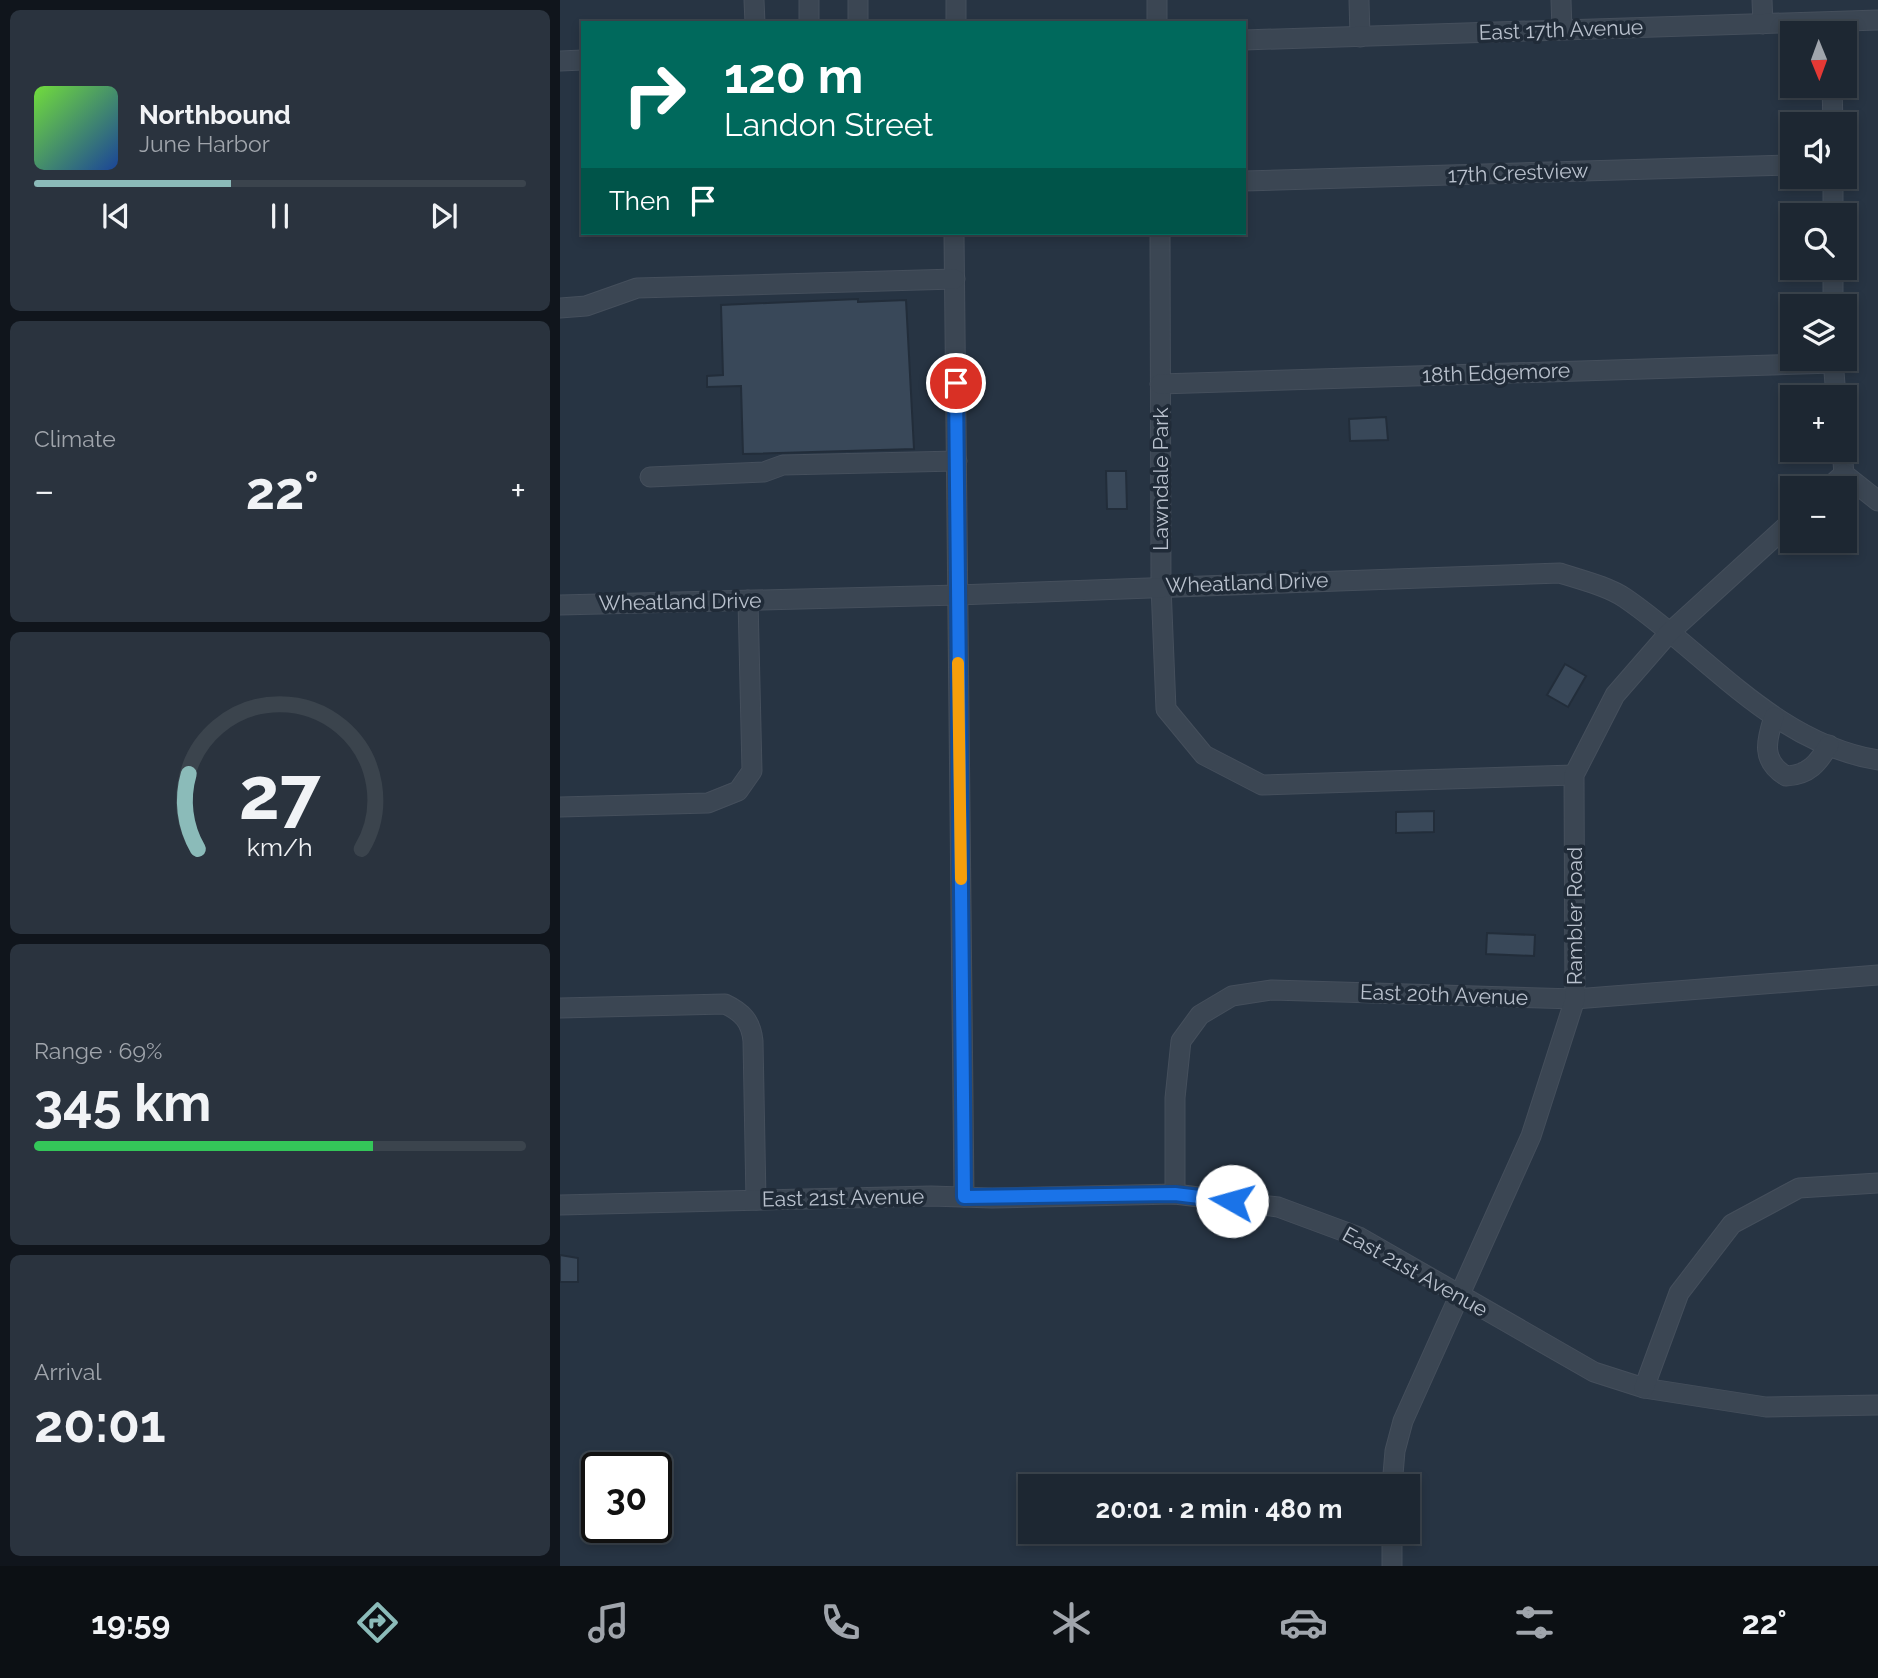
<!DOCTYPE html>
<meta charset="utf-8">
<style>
body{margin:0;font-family:Raleway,sans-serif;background:#2a333e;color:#f1f3f6;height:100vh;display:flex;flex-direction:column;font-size:26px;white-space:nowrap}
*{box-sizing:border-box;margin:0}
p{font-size:23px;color:#a0a5ac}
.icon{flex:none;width:38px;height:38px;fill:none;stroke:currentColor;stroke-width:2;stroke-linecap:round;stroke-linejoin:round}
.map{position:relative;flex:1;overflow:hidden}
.sheet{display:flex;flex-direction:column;gap:10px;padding:10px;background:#10151c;width:560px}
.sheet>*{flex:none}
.guide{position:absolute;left:21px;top:21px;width:665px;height:214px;border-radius:0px;box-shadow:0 4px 10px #0003,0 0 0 2px #3b444d;background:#00695c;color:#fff;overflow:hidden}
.needle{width:46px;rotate:179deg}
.controls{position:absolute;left:1220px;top:21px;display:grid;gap:14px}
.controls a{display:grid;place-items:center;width:77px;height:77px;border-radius:0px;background:#1d2732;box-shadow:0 4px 10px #0003,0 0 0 2px #3b444d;font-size:35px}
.speed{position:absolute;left:21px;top:1452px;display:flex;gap:14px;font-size:35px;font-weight:700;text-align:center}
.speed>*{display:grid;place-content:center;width:91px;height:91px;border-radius:50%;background:#1d2732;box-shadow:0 4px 10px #0003,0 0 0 2px #3b444d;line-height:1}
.speed .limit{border:4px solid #111;border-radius:10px;background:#fff;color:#111}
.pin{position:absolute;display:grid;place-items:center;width:60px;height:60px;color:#fff;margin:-30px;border:4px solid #fff;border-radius:50%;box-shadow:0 2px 7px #0007}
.me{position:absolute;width:77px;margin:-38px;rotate:277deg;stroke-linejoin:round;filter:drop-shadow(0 0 5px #0008)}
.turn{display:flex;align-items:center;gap:24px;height:147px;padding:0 28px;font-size:32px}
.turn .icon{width:91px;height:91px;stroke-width:2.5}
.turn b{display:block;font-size:49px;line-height:60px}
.then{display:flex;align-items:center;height:66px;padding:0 28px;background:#0003;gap:14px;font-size:26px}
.big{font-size:52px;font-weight:700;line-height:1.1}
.sheet .card{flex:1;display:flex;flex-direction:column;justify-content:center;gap:10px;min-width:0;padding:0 24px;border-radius:10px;background:#2a333e}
.sheet .dial{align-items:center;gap:0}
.dial svg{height:182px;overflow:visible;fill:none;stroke:#3b444d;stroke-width:7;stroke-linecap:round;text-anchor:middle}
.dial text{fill:#f1f3f6;stroke:none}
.song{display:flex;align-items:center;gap:21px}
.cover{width:84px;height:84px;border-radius:10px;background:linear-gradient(135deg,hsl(100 70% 55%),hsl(220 70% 35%))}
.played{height:7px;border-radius:4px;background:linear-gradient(90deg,#8bbbb9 40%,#3b444d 40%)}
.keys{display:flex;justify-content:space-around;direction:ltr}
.heat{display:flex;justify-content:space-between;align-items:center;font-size:38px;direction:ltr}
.charge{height:10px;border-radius:5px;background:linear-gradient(90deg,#34c759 69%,#3b444d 0)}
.trip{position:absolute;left:458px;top:1474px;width:402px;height:70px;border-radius:0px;background:#1d2732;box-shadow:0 4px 10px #0003,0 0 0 2px #3b444d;font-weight:700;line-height:70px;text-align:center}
.tab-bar{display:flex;height:112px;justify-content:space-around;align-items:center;background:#0c1014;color:#a0a5ac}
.tab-bar .icon{width:49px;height:49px}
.tab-bar .current{color:#8bbbb9}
.tab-bar b{font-size:32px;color:#f1f3f6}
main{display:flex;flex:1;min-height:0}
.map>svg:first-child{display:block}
.building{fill:#394859;stroke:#222d3a;stroke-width:2}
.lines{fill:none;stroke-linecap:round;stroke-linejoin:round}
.minor-casing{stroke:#454f5c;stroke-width:21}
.minor{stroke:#3b4653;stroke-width:19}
.route-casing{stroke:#114b97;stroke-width:18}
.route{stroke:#1a73e8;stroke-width:12}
.slow{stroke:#f59e0b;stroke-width:12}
.labels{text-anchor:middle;stroke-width:7;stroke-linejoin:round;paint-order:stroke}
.street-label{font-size:21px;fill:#b9c1cd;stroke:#202b38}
</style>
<main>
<section class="sheet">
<div class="card">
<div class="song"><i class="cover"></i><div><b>Northbound</b><p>June Harbor</p></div></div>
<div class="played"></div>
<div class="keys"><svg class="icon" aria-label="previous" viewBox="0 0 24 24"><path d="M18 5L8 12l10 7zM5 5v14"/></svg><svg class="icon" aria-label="pause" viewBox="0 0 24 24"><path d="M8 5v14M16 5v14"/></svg><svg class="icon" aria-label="next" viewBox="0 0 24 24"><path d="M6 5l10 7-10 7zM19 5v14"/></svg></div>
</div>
<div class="card"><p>Climate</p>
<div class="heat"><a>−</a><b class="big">22°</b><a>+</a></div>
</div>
<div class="card dial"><svg viewBox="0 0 100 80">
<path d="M14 69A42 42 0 1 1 86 69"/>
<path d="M14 69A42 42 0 0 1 10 36" stroke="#8bbbb9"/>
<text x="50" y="56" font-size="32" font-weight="700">27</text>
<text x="50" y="72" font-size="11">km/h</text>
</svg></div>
<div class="card"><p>Range · 69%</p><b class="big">345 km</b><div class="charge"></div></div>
<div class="card"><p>Arrival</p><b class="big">20:01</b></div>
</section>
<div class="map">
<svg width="1318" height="1566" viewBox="0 0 1318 1566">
<rect width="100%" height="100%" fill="#273443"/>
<g class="building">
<polygon points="298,299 298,302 346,300 354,449 183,454 181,386 147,387 147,376 163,375 161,305"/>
<polygon points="826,417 828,440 790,441 789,419"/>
<polygon points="546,471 566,471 567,509 547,509"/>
<polygon points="1005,664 1026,676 1008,707 987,695"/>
<polygon points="874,811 874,832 836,833 836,812"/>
<polygon points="927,933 975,935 974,956 926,954"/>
<polygon points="0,1255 18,1258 18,1282 0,1282"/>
</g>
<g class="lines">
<g class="minor-casing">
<g id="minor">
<polyline points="194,0 195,23"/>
<polyline points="249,0 249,23"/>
<polyline points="298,0 298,23"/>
<polyline points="396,0 396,23"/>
<polyline points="597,0 597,23"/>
<polyline points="799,0 800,37"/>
<polyline points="1001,0 1002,30"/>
<polyline points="1202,0 1203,24"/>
<polyline points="684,40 1318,20"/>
<polyline points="0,61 23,60"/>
<polyline points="1272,86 1273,124"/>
<polyline points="684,181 1232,165"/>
<polyline points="1273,215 1273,177"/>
<polyline points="394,233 404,1197"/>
<polyline points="600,233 601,586 606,709 644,755 702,785 1014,775"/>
<polyline points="1273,306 1273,268"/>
<polyline points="0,308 26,306 77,288 395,279"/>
<polyline points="1273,359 1276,397"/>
<polyline points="600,384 1273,363"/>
<polyline points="1282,450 1284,474"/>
<polyline points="1284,474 1318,501"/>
<polyline points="90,477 204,472 223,465 397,461"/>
<polyline points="1268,488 1284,474"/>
<path d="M0,605L398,595L1000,573C1021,580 1047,586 1065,598C1147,654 1214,743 1318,760"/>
<path d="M1214,717C1206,741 1201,761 1226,776C1249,775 1258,763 1269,745"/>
<polyline points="0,807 148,803 178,791 192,771 188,600"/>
<path d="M0,1008L165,1004C182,1012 191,1021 193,1041L196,1200"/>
<polyline points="615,1194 615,1098 621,1041 640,1015 672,996 712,990 1015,999 1318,975"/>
<polyline points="0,1205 371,1196 432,1198 615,1194 718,1207 799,1237 1034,1372 1084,1388 1206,1407 1318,1405"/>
<polyline points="1084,1388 1119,1293 1172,1224 1239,1188 1318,1183"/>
<polyline points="832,1486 835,1451 843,1421 971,1136 1015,999 1014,775 1055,695 1109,633 1232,521"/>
<polyline points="832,1566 832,1531"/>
</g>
</g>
<use href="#minor" class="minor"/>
</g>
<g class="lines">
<g class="route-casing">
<polyline id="route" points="396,383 404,1197 615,1194 672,1201"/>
</g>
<use href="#route" class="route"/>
<polyline class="slow" points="398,663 401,879"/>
</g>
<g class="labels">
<g class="street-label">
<text transform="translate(1001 30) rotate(-2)" y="7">East 17th Avenue</text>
<text transform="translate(958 173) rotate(-2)" y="7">17th Crestview</text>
<text transform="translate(936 373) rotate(-2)" y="7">18th Edgemore</text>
<text transform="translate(601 479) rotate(-90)" y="7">Lawndale Park</text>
<text transform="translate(687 583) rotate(-2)" y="7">Wheatland Drive</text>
<text transform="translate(120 602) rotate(-1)" y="7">Wheatland Drive</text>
<text transform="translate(1015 916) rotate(-90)" y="7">Rambler Road</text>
<text transform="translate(884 995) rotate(2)" y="7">East 20th Avenue</text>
<text transform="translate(283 1198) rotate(-1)" y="7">East 21st Avenue</text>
<text transform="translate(855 1272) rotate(29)" y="7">East 21st Avenue</text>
</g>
</g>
</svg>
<div class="controls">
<a><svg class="needle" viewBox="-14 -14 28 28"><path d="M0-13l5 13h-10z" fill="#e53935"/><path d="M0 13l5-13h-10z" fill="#a0a5ac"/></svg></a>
<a><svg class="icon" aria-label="sound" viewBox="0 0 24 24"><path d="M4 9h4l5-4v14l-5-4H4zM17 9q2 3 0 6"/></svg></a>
<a><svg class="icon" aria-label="search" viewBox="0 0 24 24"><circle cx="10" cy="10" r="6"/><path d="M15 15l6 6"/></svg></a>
<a><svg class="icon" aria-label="layers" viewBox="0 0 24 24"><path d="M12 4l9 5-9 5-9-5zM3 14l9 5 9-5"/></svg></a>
<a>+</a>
<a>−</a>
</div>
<div class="speed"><div class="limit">30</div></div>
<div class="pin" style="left:396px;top:383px;background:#d93025"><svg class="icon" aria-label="arrive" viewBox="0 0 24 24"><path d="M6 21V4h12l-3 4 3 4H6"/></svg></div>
<svg class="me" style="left:672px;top:1201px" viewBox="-20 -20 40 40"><circle r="19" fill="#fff"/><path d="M0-13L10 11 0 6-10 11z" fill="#1a73e8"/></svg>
<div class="trip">20:01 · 2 min · 480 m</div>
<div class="guide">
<div class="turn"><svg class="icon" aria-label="right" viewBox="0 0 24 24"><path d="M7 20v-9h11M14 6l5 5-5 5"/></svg><div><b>120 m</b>Landon Street</div></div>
<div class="then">Then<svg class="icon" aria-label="arrive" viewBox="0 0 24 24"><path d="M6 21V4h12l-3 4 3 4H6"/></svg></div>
</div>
</div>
</main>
<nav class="tab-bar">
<b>19:59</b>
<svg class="icon current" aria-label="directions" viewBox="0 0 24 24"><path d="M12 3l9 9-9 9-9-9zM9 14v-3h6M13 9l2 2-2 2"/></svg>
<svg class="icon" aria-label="music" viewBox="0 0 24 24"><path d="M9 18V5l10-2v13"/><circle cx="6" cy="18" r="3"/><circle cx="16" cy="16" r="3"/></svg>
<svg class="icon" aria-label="phone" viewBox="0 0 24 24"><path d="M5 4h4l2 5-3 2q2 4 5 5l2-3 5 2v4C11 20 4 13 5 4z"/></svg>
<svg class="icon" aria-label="climate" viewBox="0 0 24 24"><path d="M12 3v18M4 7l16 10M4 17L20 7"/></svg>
<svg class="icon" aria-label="car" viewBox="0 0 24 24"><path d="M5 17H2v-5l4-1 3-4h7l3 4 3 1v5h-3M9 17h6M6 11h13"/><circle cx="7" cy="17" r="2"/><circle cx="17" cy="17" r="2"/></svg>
<svg class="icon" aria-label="filters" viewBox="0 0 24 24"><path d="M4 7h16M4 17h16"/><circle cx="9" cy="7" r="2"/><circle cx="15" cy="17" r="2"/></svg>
<b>22°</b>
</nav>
